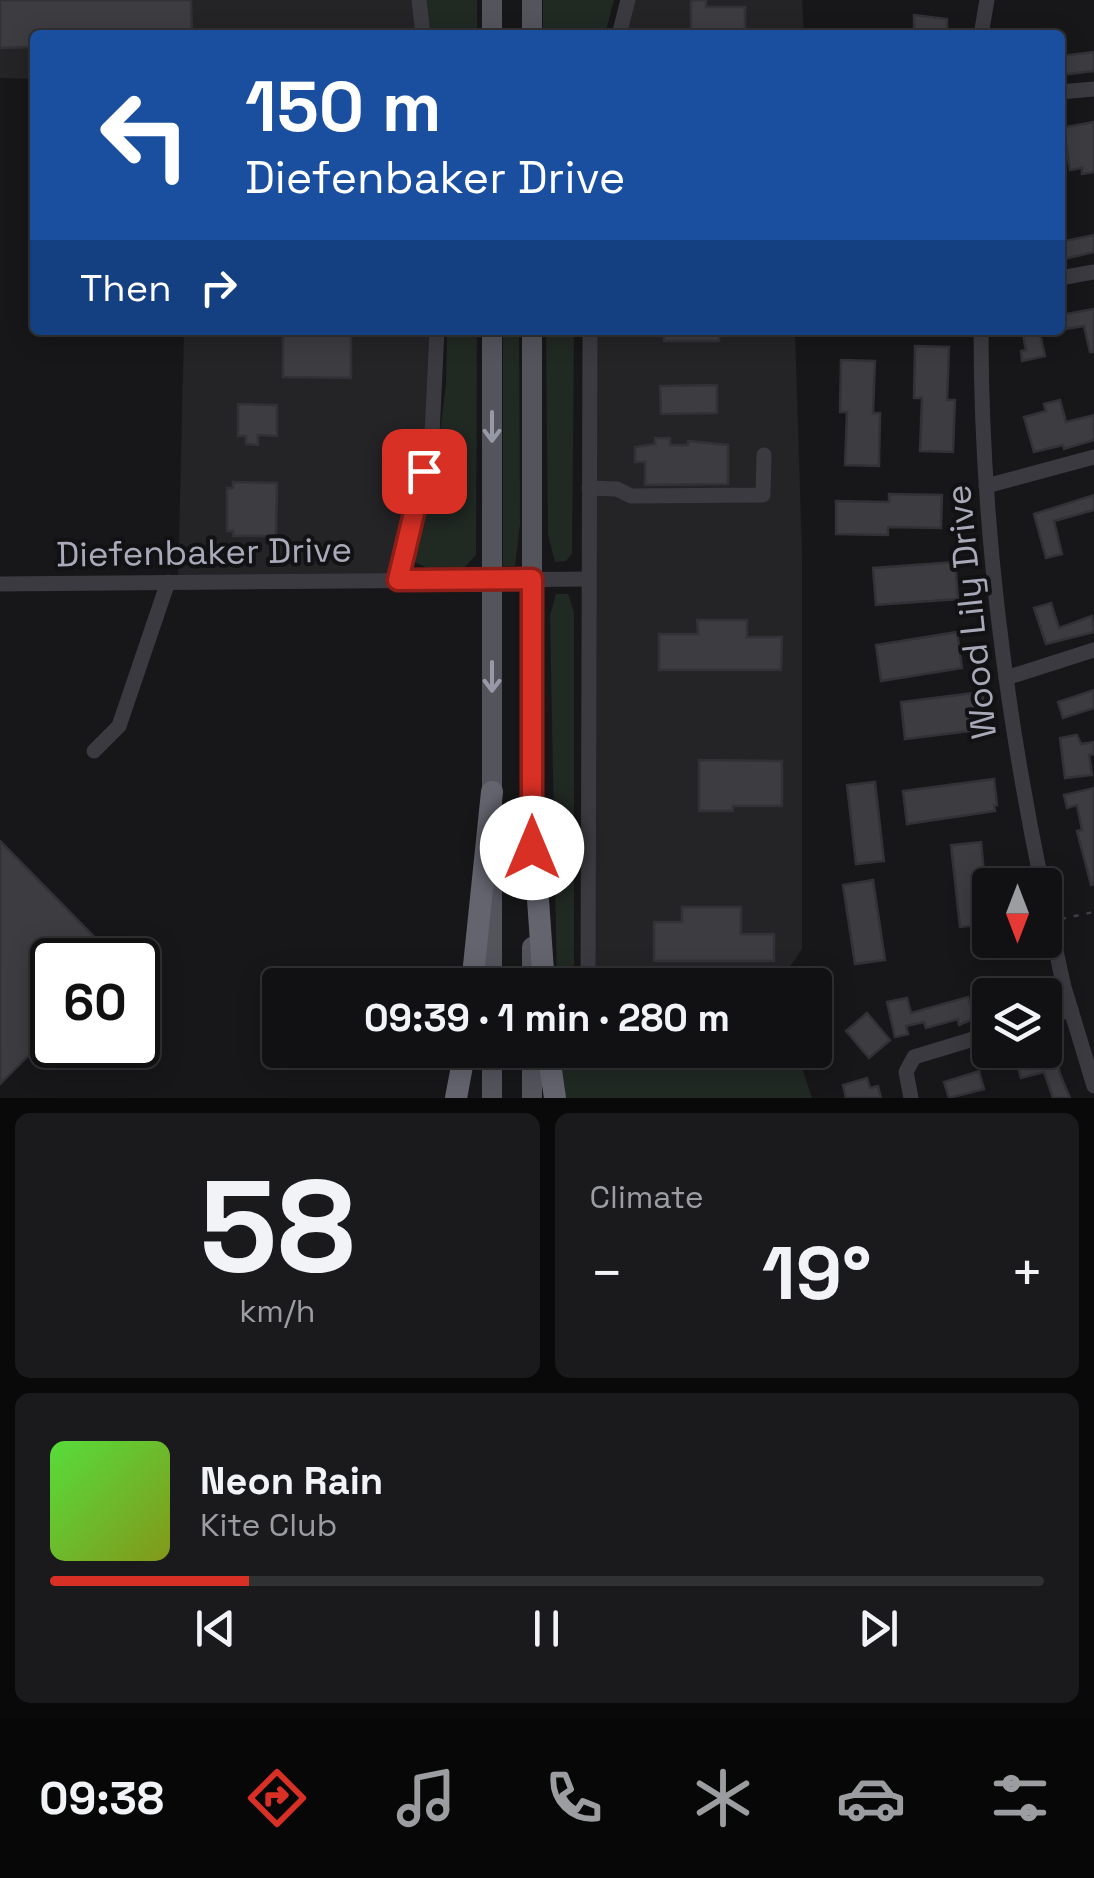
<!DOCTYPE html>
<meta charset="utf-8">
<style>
body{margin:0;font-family:"Space Grotesk",sans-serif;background:#1a1a1c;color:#f1f3f6;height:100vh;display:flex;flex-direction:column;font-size:38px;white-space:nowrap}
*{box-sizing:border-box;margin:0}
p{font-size:32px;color:#9c9da0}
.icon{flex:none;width:55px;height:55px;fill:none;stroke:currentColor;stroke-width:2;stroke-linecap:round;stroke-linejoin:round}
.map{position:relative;height:1098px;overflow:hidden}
.side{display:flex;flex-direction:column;gap:15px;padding:15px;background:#09090a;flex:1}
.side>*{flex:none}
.hud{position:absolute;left:30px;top:30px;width:1035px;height:305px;border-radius:10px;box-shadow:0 5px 25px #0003,0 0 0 2px #303133;background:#1a4fa0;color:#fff;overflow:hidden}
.needle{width:65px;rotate:180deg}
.fabs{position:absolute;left:972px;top:868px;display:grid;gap:20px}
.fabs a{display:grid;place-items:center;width:90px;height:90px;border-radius:10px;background:#111113;box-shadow:0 5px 25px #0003,0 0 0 2px #303133;font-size:50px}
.speed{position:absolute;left:30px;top:938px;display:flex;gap:20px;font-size:50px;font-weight:700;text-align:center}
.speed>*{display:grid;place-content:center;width:130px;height:130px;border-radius:50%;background:#111113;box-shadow:0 5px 25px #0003,0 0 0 2px #303133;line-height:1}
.speed .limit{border:5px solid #111;border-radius:15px;background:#fff;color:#111}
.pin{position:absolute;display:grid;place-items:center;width:85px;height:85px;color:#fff;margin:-42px;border-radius:20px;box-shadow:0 5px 15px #0006}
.me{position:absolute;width:110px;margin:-55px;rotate:0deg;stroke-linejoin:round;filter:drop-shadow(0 0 8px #0008)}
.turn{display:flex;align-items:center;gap:35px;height:210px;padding:0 50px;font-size:45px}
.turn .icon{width:130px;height:130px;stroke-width:2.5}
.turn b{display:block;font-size:70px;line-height:85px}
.then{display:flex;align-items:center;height:95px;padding:0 50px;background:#0003;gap:20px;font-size:38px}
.big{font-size:75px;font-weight:700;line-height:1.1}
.side .widget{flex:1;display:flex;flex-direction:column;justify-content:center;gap:15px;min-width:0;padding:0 35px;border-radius:15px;background:#1a1a1c}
.side .dial{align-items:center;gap:0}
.dial b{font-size:130px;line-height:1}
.song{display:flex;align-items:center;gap:30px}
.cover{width:120px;height:120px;border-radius:15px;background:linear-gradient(135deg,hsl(110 70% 55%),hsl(70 70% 35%))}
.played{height:10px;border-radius:5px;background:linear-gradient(90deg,#d93025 20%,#303133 20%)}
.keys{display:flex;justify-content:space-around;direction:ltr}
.heat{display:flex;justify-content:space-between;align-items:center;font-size:55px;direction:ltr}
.side .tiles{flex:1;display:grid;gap:15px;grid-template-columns:1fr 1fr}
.widget:last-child{grid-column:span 2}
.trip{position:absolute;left:262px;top:968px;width:570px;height:100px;border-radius:10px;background:#111113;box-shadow:0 5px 25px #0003,0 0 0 2px #303133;font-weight:700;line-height:100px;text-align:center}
.menu{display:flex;height:160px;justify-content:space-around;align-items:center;background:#070708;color:#9c9da0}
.menu .icon{width:70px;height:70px}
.menu .current{color:#d93025}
.menu b{font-size:45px;color:#f1f3f6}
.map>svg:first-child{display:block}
.built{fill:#242326}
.green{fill:#212923}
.building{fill:#3d3c41;stroke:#323135;stroke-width:2.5}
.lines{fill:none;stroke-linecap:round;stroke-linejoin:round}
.path{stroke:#3e3e45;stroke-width:2.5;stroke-dasharray:5 8;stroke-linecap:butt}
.minor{stroke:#3a3a40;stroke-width:15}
.major{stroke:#54545d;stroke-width:20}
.highway{stroke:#64646f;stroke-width:22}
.oneway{stroke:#9899a7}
.route-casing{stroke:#8d1f18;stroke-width:25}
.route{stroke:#d93025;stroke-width:18}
.labels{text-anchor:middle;stroke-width:8;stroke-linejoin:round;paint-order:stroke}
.street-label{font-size:35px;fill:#a9aab9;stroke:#121214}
</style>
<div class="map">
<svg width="1094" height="1098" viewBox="0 0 1094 1098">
<rect width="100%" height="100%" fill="#171719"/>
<g class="built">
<polygon points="0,0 420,0 424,35 35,35 35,79 0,78"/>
<polygon points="628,0 802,0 804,35 619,35"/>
<polygon points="184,330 437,330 432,435 398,580 178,583"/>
<polygon points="590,330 795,330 802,555 802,949 777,985 588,985"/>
</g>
<g class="green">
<polygon points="424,0 477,0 477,35 429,35"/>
<polygon points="543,0 614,0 605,35 543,35"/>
<polygon points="447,330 477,330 476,555 463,569 431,570 413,561 410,546 438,447 446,384"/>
<polygon points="503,330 519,330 520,524 515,566 503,566"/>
<polygon points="546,330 574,330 572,554 566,561 555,562 548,535"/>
<polygon points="556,594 568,594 574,612 574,985 557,985 550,615"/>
<polygon points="559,1050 796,1050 812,1098 564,1098"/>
</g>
<g class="building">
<polygon points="0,0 191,0 192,35 35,35 35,47 0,48"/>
<polygon points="691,0 706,0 706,7 745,7 745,35 691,35"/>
<polygon points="914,15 947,19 947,35 914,35"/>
<polygon points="1094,52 1094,71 1060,75 1060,56"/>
<polygon points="1094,122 1094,172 1082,174 1082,168 1070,170 1066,144 1060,145 1060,128"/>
<polygon points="1094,235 1094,252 1060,260 1060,242"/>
<polygon points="1094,309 1094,352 1090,352 1084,326 1060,330 1060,315"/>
<polygon points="351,330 351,378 283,377 283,331"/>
<polygon points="664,330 720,330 719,341 664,341"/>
<polygon points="1022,330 1039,330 1045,356 1022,361 1021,351 1026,350"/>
<polygon points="915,346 949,347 947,400 955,400 953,452 920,451 922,398 914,398"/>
<polygon points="841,360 875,361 873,413 880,413 879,466 845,465 847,412 840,412"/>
<polygon points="717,385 717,413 661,414 660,386"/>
<polygon points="1060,400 1066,422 1094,415 1094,440 1064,449 1063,445 1034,452 1024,417 1046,411 1044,404"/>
<polygon points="238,404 277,405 277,436 258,435 258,445 246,444 246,436 238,436"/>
<polygon points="655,438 670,438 670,445 688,445 688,441 728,445 728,484 645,485 645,462 635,462 635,447 655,444"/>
<polygon points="233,482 277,483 276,536 233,536 233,531 227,531 227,488 233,488"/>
<polygon points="889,494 942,495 941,528 888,527 888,535 836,534 836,501 889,502"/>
<polygon points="1094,495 1094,510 1054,521 1062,554 1046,558 1034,514"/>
<polygon points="955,562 958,599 876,605 873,568"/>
<polygon points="1051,603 1059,628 1092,616 1094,632 1046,644 1034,608"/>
<polygon points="697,620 747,620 747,637 782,637 781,670 659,670 659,634 698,634"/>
<polygon points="957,632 962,668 881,681 876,645"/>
<polygon points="1094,690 1094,708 1063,718 1058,702"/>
<polygon points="982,692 987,729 905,739 901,702"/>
<polygon points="1077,735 1081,744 1094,742 1094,754 1089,755 1092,775 1065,778 1060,738"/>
<polygon points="699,760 782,761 782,806 733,806 733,811 699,811"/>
<polygon points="994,779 997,805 994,805 995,811 907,824 903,791"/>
<polygon points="875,782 884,861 856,864 847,785"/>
<polygon points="1094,788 1094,884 1091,885 1077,831 1082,830 1077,805 1067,808 1064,795"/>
<polygon points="0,841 117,960 52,960 52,1032 0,1084"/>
<polygon points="981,842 989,924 960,927 951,845"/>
<polygon points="873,880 885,960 855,964 843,885"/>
<polygon points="682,907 741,907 741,934 774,934 774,961 654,961 654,922 682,922"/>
<polygon points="968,997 970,1004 990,1001 990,1012 959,1025 958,1019 926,1028 924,1022 906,1026 908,1034 895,1037 887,1002 907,998 911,1013"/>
<polygon points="867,1013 890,1040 869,1058 846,1031"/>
<polygon points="1054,1050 1060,1074 1070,1098 1053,1098 1044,1072 1021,1078 1016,1060"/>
<polygon points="979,1071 984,1089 949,1098 944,1082"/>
<polygon points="867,1078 870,1088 878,1086 881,1098 846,1098 843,1085"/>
</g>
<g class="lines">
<polyline class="path" points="1061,919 1094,912"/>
<g class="minor">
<polyline points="419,0 423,35"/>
<polyline points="619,35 628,0"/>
<polyline points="981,35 987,0"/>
<polyline points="1060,92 1094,89"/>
<polyline points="1060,278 1094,272"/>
<path d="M981,330C981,517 1004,702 1042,885"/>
<polyline points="986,486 1094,457"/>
<polyline points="589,488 617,489 631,496 763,495 764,455"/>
<polyline points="398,580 432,435 437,330"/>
<polyline points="0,584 589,579"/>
<polyline points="1006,678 1094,650"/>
<polyline points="94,751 119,726 168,582"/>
<polyline points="1045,901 1064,987 1094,1086"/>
<polyline points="588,985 590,330"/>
<polyline points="1045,1017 1071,1010"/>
<polyline points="911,1098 906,1072 914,1057 990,1034"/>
</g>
<g class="major">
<polyline points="492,0 492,35"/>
<polyline points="532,35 532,0"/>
<polyline points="492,808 492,330"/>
<polyline points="532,828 532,330"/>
<polyline points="492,877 492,985"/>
<polyline points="532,985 532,947"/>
<polyline points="492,1050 492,1098"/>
<polyline points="532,1098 532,1050"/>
</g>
<g class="highway">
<polyline points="532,814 544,985"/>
<polyline points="472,985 492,792"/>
<polyline points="548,1050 555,1098"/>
<polyline points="456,1098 465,1050"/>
</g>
</g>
<defs><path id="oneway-shaft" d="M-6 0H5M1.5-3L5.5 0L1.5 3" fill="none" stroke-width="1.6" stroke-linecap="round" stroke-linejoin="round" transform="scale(2.5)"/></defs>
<g class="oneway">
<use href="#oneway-shaft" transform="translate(492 427) rotate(90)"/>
<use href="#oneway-shaft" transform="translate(492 677) rotate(90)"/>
</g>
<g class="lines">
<g class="route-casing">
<polyline id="route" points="424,471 398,580 532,579 532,848"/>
</g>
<use href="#route" class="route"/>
</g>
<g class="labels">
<g class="street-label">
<text transform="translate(204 552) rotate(-1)" y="12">Diefenbaker Drive</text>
<text transform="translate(971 612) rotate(-96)" y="12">Wood Lily Drive</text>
</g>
</g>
</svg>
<div class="fabs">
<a><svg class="needle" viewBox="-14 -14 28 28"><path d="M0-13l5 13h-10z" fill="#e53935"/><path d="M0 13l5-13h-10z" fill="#9c9da0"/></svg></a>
<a><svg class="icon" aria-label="layers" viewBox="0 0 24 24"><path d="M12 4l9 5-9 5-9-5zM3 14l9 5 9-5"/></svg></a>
</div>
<div class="speed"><div class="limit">60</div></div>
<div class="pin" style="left:424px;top:471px;background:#d93025"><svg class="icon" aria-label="arrive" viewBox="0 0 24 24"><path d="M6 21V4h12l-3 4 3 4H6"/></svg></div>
<svg class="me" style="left:532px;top:848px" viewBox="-20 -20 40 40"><circle r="19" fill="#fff"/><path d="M0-13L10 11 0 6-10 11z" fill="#d93025"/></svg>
<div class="trip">09:39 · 1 min · 280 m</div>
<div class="hud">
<div class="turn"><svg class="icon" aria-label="left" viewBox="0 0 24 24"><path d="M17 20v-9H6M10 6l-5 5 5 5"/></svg><div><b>150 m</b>Diefenbaker Drive</div></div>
<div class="then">Then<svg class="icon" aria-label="right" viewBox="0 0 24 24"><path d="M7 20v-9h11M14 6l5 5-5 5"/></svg></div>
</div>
</div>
<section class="side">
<div class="tiles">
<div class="widget dial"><b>58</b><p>km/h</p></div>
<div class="widget"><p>Climate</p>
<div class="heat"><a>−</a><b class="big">19°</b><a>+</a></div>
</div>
<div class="widget">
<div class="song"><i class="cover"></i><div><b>Neon Rain</b><p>Kite Club</p></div></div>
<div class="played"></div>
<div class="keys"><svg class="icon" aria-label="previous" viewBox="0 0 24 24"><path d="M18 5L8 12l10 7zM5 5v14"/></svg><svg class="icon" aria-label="pause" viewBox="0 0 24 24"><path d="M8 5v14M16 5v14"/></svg><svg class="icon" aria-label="next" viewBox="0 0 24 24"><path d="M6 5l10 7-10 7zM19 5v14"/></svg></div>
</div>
</div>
</section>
<nav class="menu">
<b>09:38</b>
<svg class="icon current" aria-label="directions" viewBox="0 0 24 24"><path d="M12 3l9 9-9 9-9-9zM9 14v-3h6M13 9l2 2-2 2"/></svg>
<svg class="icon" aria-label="music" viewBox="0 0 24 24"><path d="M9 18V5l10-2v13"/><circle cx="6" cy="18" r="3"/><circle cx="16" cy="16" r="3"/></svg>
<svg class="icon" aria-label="phone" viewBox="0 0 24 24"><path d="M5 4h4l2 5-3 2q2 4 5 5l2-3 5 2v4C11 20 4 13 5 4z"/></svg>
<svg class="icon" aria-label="climate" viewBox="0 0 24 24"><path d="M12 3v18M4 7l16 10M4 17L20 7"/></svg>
<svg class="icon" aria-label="car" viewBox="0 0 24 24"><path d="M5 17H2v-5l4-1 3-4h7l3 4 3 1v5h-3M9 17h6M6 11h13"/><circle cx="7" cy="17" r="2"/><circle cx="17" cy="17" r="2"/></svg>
<svg class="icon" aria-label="filters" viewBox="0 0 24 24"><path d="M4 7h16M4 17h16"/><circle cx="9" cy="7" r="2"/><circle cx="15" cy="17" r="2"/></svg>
</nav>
